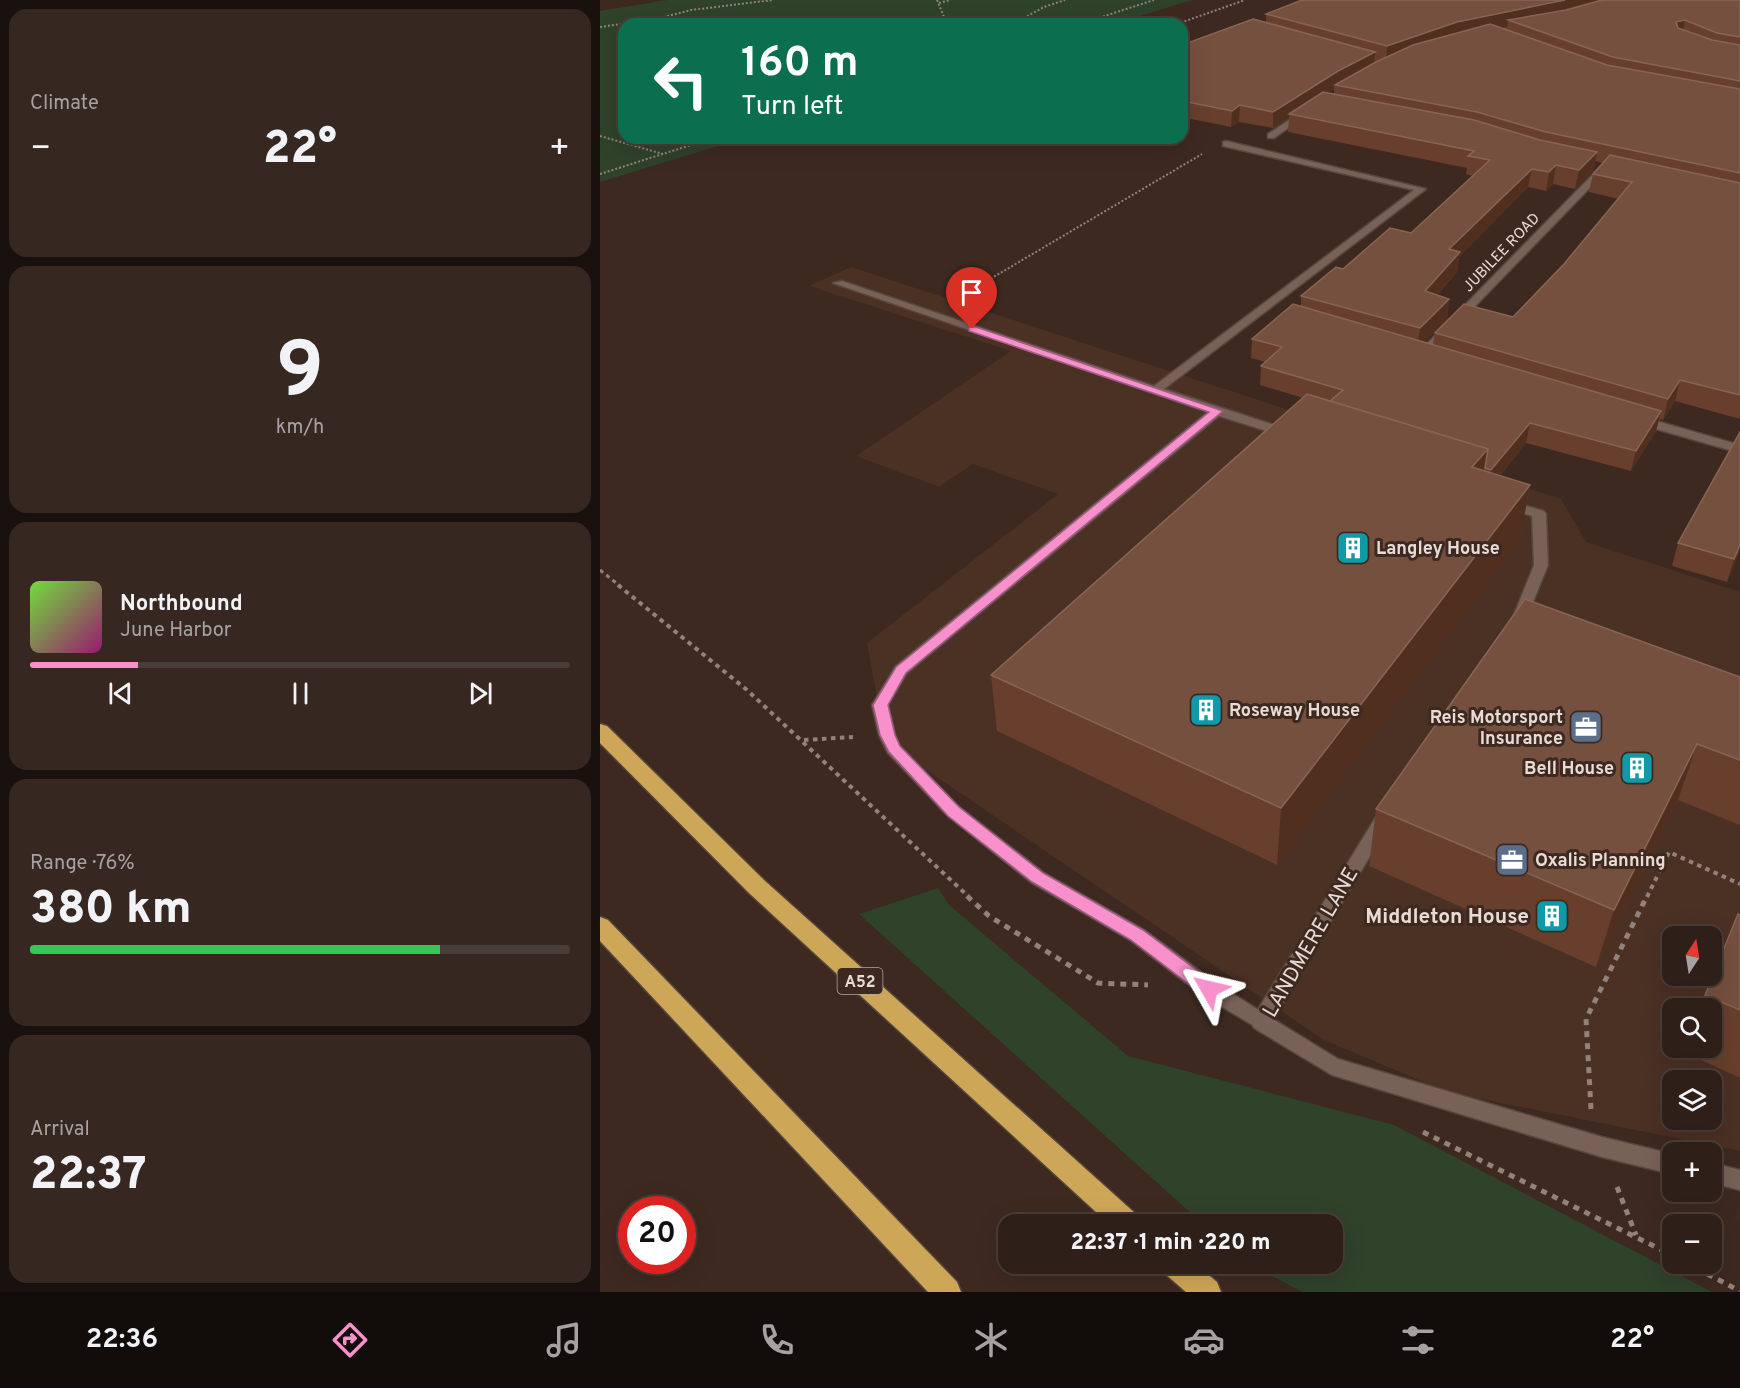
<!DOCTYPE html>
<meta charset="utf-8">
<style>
body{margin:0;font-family:Overpass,sans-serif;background:#362721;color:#f1f3f6;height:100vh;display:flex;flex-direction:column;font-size:22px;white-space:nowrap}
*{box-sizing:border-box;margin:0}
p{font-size:20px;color:#a7a2a2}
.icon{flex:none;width:33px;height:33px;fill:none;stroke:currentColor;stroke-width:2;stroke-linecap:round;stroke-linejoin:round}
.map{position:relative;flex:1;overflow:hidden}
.sheet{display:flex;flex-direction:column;gap:9px;padding:9px;background:#19110d;width:600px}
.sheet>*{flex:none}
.guide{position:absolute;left:18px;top:18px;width:570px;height:126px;border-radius:18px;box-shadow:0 6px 24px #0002,0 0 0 2px #493d37;background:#0b6e4f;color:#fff;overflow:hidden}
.needle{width:39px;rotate:12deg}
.buttons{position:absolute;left:1062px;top:926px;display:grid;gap:12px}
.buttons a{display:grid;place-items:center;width:60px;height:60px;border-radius:12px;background:#2e1f18;box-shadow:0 6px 24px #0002,0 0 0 2px #493d37;font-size:30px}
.speed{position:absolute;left:18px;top:1196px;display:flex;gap:12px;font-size:30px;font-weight:700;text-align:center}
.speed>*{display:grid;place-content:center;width:78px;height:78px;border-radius:50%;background:#2e1f18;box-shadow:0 6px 24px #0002,0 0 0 2px #493d37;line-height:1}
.speed .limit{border:9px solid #d22;background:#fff;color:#111}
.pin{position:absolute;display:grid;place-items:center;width:51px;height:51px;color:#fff;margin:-62px -26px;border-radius:50% 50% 50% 0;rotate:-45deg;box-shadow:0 0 6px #0007}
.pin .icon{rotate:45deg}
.me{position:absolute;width:66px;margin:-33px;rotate:307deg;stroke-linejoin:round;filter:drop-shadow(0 0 4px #0008)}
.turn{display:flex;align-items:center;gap:21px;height:126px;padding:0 24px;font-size:27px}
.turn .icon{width:78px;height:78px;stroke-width:2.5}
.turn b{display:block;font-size:42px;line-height:51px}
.big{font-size:45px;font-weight:800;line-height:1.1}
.sheet .card{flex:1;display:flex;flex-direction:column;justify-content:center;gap:9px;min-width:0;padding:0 21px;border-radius:18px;background:#362721}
.sheet .dial{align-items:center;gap:0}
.dial b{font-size:78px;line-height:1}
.song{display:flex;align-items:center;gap:18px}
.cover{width:72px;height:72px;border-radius:9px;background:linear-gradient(135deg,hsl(100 70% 55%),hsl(320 70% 35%))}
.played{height:6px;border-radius:3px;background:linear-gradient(90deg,#f890cc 20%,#493d37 20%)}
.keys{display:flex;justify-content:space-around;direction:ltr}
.heat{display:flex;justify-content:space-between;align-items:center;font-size:33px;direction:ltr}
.charge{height:9px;border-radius:4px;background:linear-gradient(90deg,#34c759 76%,#493d37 0)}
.trip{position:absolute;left:398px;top:1214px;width:345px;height:60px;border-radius:18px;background:#2e1f18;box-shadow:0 6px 24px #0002,0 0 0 2px #493d37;font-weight:800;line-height:60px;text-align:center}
.menu{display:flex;height:96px;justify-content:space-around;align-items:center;background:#120c0a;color:#a7a2a2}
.menu .icon{width:42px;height:42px}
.menu .active{color:#f890cc}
.menu b{font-size:27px;color:#f1f3f6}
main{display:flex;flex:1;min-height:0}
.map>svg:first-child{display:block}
.built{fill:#4b3024;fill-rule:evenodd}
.green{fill:#2f422a}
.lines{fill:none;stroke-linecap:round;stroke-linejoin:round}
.lane-casing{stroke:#56463e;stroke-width:3}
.street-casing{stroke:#56463e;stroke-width:3}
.highway-casing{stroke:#56463e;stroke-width:3}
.path-far3{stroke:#93827b;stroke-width:2;stroke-dasharray:2 2;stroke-linecap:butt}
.path-far2{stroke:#93827b;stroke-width:3;stroke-dasharray:4 4;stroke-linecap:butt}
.path-far1{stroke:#93827b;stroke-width:4;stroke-dasharray:4.5 4.5;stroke-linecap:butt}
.path{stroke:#93827b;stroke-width:5;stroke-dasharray:6 6;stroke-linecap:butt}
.lane{fill:#786157;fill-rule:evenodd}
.street{fill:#786157;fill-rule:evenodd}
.highway{fill:#cda757;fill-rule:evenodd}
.wall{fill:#683f2c;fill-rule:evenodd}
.shaded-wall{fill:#512f1f}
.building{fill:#75503e;stroke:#876556;stroke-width:1.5}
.route{fill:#f890cc;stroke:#a15e85;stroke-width:1.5}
.labels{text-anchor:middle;stroke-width:6;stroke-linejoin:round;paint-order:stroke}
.far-street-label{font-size:15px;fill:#e8dbd5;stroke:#3d2920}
.shield{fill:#3d2920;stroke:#b5a69f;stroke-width:1.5}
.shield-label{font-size:16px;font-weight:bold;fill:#e8dbd5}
.poi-label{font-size:18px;font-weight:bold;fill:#e8dbd5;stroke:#3d2920;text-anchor:start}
.near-poi-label{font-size:21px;font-weight:bold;fill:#e8dbd5;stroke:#3d2920;text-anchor:end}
.near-street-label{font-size:21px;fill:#e8dbd5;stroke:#3d2920}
</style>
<main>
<section class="sheet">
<div class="card"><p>Climate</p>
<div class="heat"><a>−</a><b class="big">22°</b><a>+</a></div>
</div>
<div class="card dial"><b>9</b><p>km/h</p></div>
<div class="card">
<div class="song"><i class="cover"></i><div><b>Northbound</b><p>June Harbor</p></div></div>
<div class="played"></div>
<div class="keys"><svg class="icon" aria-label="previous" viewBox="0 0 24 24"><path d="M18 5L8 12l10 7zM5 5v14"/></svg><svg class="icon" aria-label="pause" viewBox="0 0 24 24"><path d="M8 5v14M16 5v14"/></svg><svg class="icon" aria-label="next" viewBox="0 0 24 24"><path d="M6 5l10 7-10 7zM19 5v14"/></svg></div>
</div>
<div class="card"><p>Range · 76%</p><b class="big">380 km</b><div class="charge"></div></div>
<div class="card"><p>Arrival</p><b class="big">22:37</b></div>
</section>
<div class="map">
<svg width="1140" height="1292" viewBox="0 0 1140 1292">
<rect width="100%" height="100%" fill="#3d2920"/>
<path class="built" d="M251,267L961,499L986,542L1140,592V1151L847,1092L724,1040L285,742L267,643L458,494L373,464L339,487L256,456L411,351L209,286ZM1072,936H1112V975H1072ZM1072,1008H1112V1047H1072ZM1072,1080H1112V1119H1072Z"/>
<g class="green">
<polygon points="67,0 592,0 514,24 24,24 24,138 144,138 0,182 0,11"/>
<polygon points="338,888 349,905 528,1056 794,1125 1112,1292 702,1292 648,1263 732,1263 732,1224 603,1224 259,914"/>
</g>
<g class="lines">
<g class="lane-casing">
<g id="lane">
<polygon points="626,141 826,189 564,389 693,431 695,434 689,438 619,416 307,673 288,705 295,735 300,746 359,807 444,873 544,930 616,983 668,1016 671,1022 668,1028 661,1030 602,995 530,940 432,883 347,815 288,753 279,735 272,705 296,666 608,412 233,283 242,281 554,386 814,190 623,146 623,142"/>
<polygon points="906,500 944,511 946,514 948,565 927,617 920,622 913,617 934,565 932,516 901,507 899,504 901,501"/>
</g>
</g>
<g class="street-casing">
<g id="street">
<polygon points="701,112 708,114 674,138 668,138 668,134"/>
<polygon points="1001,166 1009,168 824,359 816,359 816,355"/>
<polygon points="1039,416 1140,445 1140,453 1035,423 1033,420"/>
<polygon points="783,813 789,815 792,819 673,1019 738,1059 1002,1137 1072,1154 1072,1174 1002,1157 732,1075 654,1028 651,1022 654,1016 777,815"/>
<polygon points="1112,1163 1140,1170 1140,1190 1112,1183"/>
</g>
</g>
<g class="highway-casing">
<g id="highway">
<polygon points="0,724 7,726 165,881 537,1215 541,1224 509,1224 149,893 0,743"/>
<polygon points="0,917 8,920 357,1282 361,1292 328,1292 0,941"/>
<polygon points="559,1263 594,1263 617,1282 621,1292 586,1292 563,1272"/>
</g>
</g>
<g class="path-far3">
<polyline points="337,0 347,24"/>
<polyline points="339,3 350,0"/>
<polyline points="413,24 444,7 465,0"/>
<polyline points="480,24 554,0"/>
<polyline points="577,24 645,0"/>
<polyline points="0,27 57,19 91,10 173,0"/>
<polyline points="0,136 63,154"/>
<polyline points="0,174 113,138"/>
<polyline points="363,295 602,154"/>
</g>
<polyline class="path-far2" points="0,570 20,586"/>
<g class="path-far1">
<polyline points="18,585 147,690 369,897"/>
<polyline points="204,740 253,737"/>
<polyline points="1047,897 1069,852 1140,884"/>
</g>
<g class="path">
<polyline points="367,896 389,916 498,983 548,985"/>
<polyline points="991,1109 986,1019 1047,896"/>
<polyline points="823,1132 1072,1255"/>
<polyline points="1017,1187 1036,1235"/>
<polyline points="1086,1263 1140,1291"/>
</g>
<use href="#lane" class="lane"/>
<use href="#street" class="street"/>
<use href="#highway" class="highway"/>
</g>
<g class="wall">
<path d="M1140,0V419L1075,401L1063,420L1059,419L1056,431L1031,471L926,443L900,476L930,485L920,539L677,865L397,731L391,675L703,398L660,385L661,366L665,362L651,358L652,339L701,307V296L743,269L811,233L873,176L866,174L867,168L688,132L689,118L673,128L639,122L631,127L582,117V45L666,23V14ZM734,89V94L727,93ZM995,161L1003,163L993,174L989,192L1019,199L964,264L913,317L835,333L833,345L824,342L847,320L849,299L837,295L857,272L859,257L928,187L946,191L953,184L975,189L994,170Z"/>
<polygon points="1140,432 1140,551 1127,582 1072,566 1078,543"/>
<polygon points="1140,677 1140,825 1078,800 996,967 769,866 776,809"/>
<polygon points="1138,914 1140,915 1140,1078 1082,1051 1084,1047 1112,1047 1112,1008 1100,1008"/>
</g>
<g class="shaded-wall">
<polygon points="965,0 1010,0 1006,4 908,20 907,27 856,38 786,62 787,46 857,22"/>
<polygon points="1085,20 1082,36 1073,38 1076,22"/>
<polygon points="775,52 774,68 735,85 734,89 694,115 689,114 689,118 673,128 673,112 738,71"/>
<polygon points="640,105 639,122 631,127 632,111"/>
<polygon points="997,152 994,170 975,189 979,170"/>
<polygon points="956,165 953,184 946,191 949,172"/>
<polygon points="932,169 928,187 859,257 857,272 822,311 825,291 849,249"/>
<polygon points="849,299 847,320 817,349 820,328"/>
<polygon points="1080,380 1075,401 1063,420 1068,399"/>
<polygon points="1061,411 1056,431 1031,471 1036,451"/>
<polygon points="930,423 926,443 888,491 891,470"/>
<polygon points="888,449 879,501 872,467"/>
<polygon points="930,485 920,539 677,865 681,808"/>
<polygon points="1140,545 1140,551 1127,582 1134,559"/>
<polygon points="1097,744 1078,800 996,967 1014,910"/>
</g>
<g class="building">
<polygon points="702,0 965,0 857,22 787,46 666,14"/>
<polygon points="1002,0 1140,0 1140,37 1117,33 1085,20 1076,22 1078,28 1112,40 1140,45 1140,81 1013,57 908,20 966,10"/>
<polygon points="653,19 775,52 738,71 673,112 640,105 632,111 582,101 582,45"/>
<polygon points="890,24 1007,65 1140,89 1140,173 946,132 877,112 735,85 776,62 813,45"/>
<polygon points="723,92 874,120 940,140 997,152 979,170 956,165 949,172 932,169 849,249 860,252 825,291 849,299 820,328 701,296 736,267 743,269 790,228 811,233 890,160 868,156 874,151 689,114"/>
<polygon points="1010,155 1140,183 1140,395 1080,380 1068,399 835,333 864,304 913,317 964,264 1032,182 993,174"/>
<polygon points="693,304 1061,411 1036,451 930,423 891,470 885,468 888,449 730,401 743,390 661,366 682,347 652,339"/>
<polygon points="707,394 888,449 872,467 930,485 681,808 391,675"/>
<polygon points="1140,432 1140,545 1134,559 1078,543"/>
<polygon points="925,599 1140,677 1140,760 1097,744 1014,910 776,809"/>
<polygon points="1138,914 1140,915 1140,1010 1105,995"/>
</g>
<polygon class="route" points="369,327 376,327 623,411 306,673 288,705 295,735 300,746 359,807 443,873 543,930 615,984 617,989 615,994 609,996 602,994 531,940 432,882 348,816 289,752 280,735 273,705 296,667 609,412 369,331"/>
<defs>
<g id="building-square" transform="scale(1.725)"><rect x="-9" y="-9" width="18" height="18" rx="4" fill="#0f9aa8" stroke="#3d2920"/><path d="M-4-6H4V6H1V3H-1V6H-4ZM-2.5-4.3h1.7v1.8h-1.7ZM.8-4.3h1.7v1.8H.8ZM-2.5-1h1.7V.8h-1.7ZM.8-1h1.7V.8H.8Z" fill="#fff"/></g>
<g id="office-square" transform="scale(1.725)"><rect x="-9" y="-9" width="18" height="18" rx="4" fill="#5c6f8a" stroke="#3d2920"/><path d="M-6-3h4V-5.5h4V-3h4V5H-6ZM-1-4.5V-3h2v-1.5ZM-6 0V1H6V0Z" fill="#fff"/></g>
</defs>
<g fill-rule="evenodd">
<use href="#building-square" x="753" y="548"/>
<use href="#building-square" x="606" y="710"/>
<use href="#office-square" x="986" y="727"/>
<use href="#building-square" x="1037" y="768"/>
<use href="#office-square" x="912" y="860"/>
<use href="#building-square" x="952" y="916"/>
</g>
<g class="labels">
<g class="far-street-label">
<text transform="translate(901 252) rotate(-46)" y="5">JUBILEE ROAD</text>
</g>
<rect class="shield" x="237.5" y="968" width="45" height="26" rx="4.5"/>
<g class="shield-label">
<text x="260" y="987">A52</text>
</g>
<g class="poi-label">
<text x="776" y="554">Langley House</text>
<text x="629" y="716">Roseway House</text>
<text x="963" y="723" text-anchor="end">Reis Motorsport<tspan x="963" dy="21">Insurance</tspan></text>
<text x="1014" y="774" text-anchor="end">Bell House</text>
<text x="935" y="866">Oxalis Planning</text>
</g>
<g class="near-poi-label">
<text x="929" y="923">Middleton House</text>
</g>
<g class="near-street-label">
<text transform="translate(710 942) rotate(-60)" y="7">LANDMERE LANE</text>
</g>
</g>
</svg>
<div class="buttons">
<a><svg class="needle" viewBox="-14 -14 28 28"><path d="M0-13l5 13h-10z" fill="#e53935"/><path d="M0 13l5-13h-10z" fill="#a7a2a2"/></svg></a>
<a><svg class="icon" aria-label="search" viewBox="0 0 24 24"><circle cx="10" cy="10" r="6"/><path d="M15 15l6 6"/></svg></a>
<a><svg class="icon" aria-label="layers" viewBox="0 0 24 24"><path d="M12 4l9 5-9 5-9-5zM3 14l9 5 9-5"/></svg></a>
<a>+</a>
<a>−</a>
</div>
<div class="speed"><div class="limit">20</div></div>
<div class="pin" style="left:372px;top:329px;background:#d93025"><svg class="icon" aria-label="arrive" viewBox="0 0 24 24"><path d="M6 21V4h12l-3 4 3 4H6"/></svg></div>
<svg class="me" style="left:609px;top:989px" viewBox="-20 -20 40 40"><path d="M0-17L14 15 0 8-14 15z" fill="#f890cc" stroke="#fff" stroke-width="4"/></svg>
<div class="trip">22:37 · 1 min · 220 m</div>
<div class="guide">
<div class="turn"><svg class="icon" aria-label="left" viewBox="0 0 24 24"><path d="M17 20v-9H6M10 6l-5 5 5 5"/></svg><div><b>160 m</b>Turn left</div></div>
</div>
</div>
</main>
<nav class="menu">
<b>22:36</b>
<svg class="icon active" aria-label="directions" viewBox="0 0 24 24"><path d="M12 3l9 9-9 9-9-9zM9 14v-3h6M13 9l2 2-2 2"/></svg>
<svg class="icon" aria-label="music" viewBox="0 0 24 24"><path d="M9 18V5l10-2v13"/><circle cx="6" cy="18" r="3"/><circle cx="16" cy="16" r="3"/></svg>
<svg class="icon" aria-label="phone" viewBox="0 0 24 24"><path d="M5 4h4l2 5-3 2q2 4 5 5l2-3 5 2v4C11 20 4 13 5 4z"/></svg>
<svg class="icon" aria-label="climate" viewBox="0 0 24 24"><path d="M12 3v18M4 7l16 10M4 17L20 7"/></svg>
<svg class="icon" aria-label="car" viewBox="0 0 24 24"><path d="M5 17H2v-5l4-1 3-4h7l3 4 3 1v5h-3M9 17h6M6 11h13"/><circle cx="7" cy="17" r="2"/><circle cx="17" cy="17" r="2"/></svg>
<svg class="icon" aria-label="filters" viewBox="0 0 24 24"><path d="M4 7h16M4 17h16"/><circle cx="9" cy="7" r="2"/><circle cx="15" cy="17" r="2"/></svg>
<b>22°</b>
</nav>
